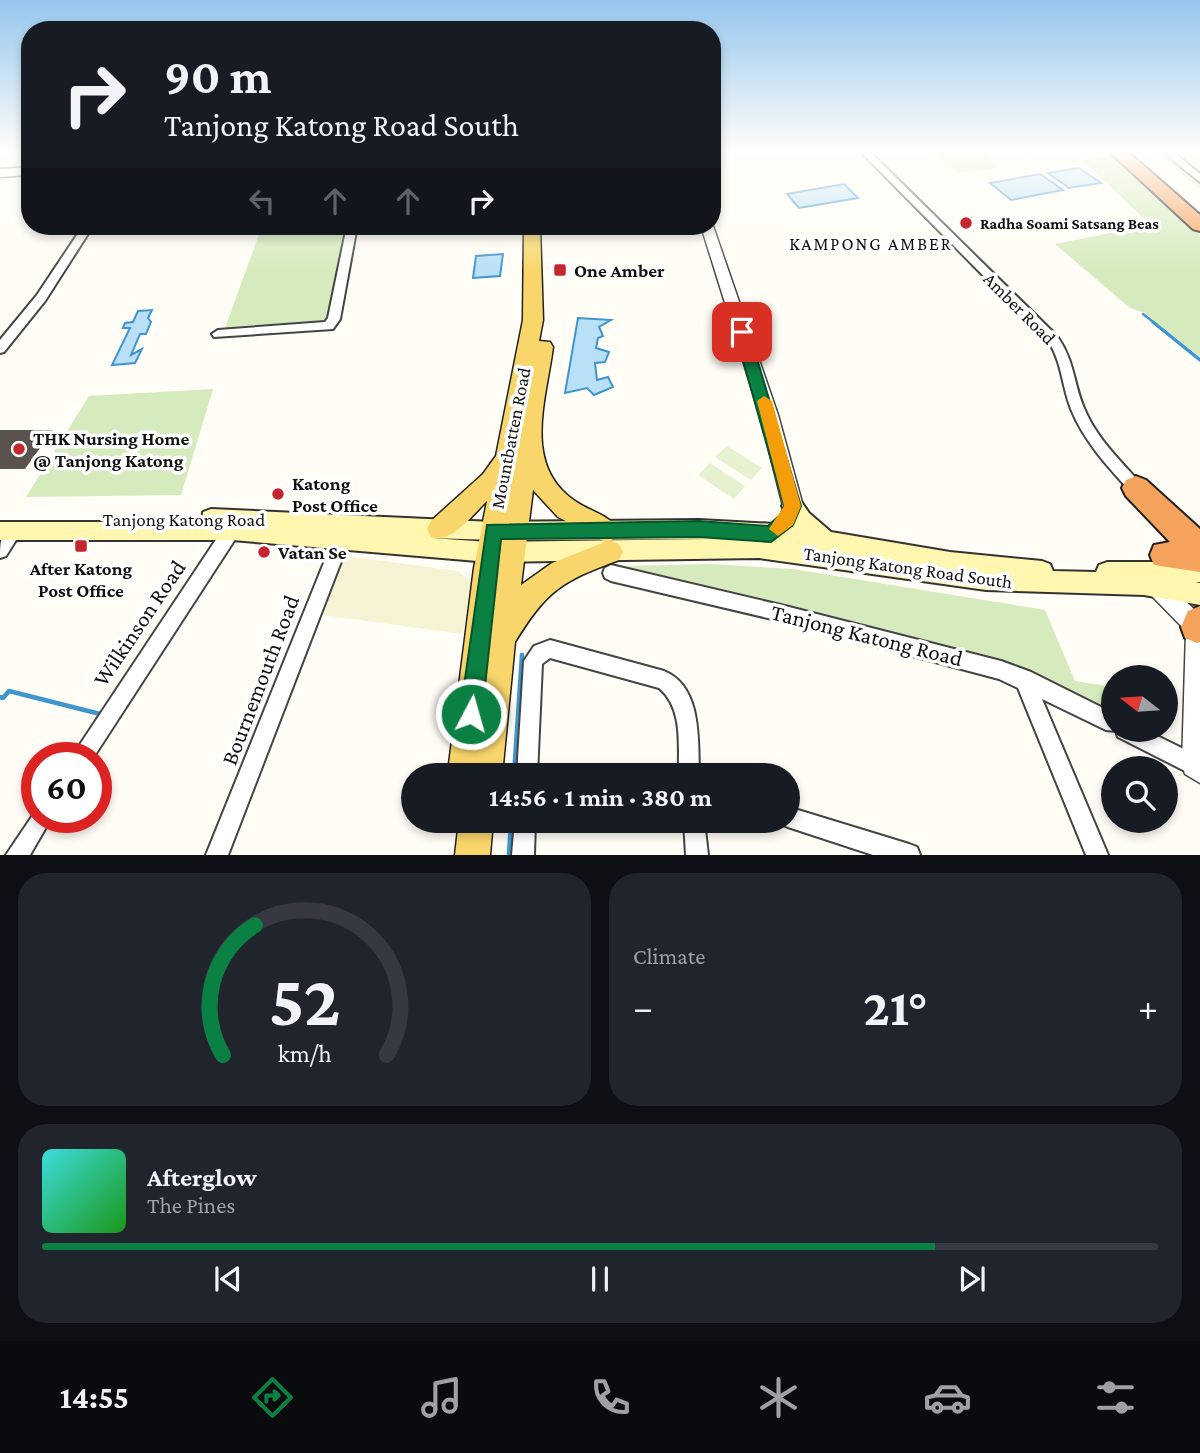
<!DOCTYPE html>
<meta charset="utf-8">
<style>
body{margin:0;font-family:"Crimson Pro",serif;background:#20242c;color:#f1f3f6;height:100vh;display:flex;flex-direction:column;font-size:26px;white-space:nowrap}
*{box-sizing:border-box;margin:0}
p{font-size:23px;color:#9ea1a6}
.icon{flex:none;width:38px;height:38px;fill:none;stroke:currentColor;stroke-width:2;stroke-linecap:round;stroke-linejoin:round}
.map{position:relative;height:855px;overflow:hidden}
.details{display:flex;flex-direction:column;gap:18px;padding:18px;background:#0d0f14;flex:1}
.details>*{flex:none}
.banner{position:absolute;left:21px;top:21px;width:700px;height:214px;border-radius:28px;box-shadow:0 4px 10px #0003;background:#171b24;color:#f1f3f6;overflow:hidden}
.needle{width:46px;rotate:287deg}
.buttons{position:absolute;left:1101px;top:665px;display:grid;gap:14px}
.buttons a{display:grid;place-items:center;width:77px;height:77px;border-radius:50%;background:#171b24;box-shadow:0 4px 10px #0003;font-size:35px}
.speed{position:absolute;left:21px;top:742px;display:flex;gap:14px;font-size:35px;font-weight:700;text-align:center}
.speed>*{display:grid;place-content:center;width:91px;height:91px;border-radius:50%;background:#171b24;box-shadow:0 4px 10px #0003;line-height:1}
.speed .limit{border:10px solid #d22;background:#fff;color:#111}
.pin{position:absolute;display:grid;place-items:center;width:60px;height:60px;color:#fff;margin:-30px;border-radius:14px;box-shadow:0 4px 10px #0006}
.me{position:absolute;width:77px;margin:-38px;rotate:6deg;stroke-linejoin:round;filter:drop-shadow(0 0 5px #0008)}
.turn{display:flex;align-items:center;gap:24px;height:147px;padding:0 28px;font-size:32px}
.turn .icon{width:91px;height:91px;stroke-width:2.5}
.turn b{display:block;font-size:49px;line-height:60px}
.lanes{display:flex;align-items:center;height:66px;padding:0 28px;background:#0003;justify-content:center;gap:35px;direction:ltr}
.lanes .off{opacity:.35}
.big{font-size:52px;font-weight:700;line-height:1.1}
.details .card{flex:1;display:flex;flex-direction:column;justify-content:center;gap:10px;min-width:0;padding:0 24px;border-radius:28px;background:#20242c}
.details .dial{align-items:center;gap:0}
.dial svg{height:182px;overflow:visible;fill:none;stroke:#363941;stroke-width:7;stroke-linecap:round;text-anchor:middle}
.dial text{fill:#f1f3f6;stroke:none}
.song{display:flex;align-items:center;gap:21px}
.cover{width:84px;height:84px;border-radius:10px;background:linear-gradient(135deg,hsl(180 70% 55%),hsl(120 70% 35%))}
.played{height:7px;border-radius:4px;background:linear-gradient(90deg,#0b8043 80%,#363941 80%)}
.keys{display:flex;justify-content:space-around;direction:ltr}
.heat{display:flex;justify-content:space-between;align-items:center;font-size:38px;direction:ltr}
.details .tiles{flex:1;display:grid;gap:18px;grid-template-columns:1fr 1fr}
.card:last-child{grid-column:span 2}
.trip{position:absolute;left:401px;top:763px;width:399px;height:70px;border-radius:35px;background:#171b24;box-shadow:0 4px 10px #0003;font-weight:700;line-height:70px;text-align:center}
.dock{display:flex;height:112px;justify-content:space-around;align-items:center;background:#090b0e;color:#9ea1a6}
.dock .icon{width:49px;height:49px}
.dock .selected{color:#0b8043}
.dock b{font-size:32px;color:#f1f3f6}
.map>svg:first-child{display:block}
.farmland{fill:#f6f3d4}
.green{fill:#d5ebbd}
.pitch{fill:#e6f2cf}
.water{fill:#b9e0f7;stroke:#3f96cf;stroke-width:2}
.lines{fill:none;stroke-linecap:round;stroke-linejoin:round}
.stream-far2{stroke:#3f96cf;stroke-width:2.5}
.stream-far1{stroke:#3f96cf;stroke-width:3.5}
.stream{stroke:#3f96cf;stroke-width:4.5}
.building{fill:#5a524d}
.minor-casing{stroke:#444;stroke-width:4}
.tertiary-casing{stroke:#444;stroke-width:3}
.secondary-casing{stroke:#333;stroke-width:4}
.primary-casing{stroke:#222;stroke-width:3}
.motorway-casing{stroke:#222;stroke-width:4}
.minor{fill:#fff;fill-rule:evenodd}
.tertiary{fill:#fff;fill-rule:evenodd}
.secondary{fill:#fff6b0;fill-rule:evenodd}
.primary{fill:#f9d66b;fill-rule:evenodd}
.motorway{fill:#f5a25d;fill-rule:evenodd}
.route{fill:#0b8043;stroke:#07532c;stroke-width:2}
.slow{fill:#f59e0b}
.poi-dot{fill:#c4262e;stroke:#fff;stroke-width:2.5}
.labels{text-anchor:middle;stroke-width:7;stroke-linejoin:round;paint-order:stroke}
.far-poi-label{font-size:16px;font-weight:bold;fill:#111;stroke:#fff;text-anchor:start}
.far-neighbourhood-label{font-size:18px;letter-spacing:2px;fill:#111;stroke:#fff}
.poi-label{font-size:19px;font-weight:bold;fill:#111;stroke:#fff;text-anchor:start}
.street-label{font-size:19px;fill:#111;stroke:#fff}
.near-street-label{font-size:23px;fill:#111;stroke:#fff}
</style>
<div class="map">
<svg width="1200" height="855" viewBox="0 0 1200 855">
<rect width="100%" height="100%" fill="#fffdf5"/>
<polygon class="farmland" points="345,556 458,571 472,583 463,634 323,615"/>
<g class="green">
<polygon points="934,152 984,152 998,167 958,173"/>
<polygon points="1156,152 1200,152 1200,189"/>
<polygon points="1112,156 1200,235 1200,357 1145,313 1130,308 1055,244 1151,225 1082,160"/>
<polygon points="262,226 348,226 326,325 224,331"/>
<polygon points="213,389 181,495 26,497 89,396"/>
<polygon points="710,564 793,569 1045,610 1075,681 1113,687 1113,718 989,662 626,566"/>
</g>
<g class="pitch">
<polygon points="727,446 762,468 751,480 715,457"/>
<polygon points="710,463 745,486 734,499 698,475"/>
</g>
<g class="water">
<polygon points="1079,168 1101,183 1069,188 1048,173"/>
<polygon points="1040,174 1063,190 1011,200 990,183"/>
<polygon points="844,184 858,198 799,208 787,194"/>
<polygon points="503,254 500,276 473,278 476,256"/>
<polygon points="152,310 148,318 151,322 146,334 140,334 131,355 142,349 135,363 112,365 130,328 123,328 125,323 133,322 138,311"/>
<polygon points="578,318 611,320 599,327 603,336 598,338 596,348 609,352 605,362 595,363 597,380 608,377 613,387 594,395 587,388 565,393"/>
</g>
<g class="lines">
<polyline class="stream-far2" points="1143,314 1156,324"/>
<polyline class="stream-far1" points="1153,322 1200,360"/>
<g class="stream">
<polyline points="0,697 3,698 9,691 104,715"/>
<polyline points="514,775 522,655"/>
<polyline points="509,855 511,821"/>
</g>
</g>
<polygon class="building" points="0,430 53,430 25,469 0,469"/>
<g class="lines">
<g class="minor-casing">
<g id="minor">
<path d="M861,152H870L1057,336C1075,362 1073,382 1084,408C1096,438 1121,461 1141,484L1144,488L1141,492L1136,494L1131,492C1108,467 1084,441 1071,409C1062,386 1062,363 1049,342Z"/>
<polygon points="1163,152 1173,152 1200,174 1200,182"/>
<polygon points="83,226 93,226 45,301 4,352 0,353 0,340 37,295"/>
<polygon points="347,226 357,226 340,319 333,329 214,337 212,334 218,330 325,322 328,318"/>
<polygon points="235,518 241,520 243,525 241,530 93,758 71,758 229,520"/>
<path d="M13,525L19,527L21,532L6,556L0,558C0,545 0,530 13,525Z"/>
<polygon points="344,526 350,528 352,533 228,855 206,855 336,533 338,528"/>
<polygon points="611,565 789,607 1001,661 1031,672 1113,713 1113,730 1145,730 1200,757 1200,773 1194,775 1187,772 1118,737 1116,731 1106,730 1042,699 1108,855 1086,855 1018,688 999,679 789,623 611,581 605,578 603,573 605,568"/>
<path d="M550,640L664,671C702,686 698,741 699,775H679C678,746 684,709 659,688L550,658L542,664L537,775H517L524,661L534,646Z"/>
<polygon points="788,807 909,844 917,847 920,855 873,855 788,827 781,824 779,821 788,821"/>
<polygon points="37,809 37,817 52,817 30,855 6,855"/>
<polygon points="515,821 535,821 534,855 512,855"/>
<polygon points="684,821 704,821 708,855 686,855"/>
</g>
</g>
<g class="tertiary-casing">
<g id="tertiary">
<polygon points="30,167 30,175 0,177 0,169"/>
<polygon points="712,223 778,415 803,506 800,512 793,514 786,512 783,506 760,415 701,226 712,226"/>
<polygon points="1156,576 1163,579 1200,615 1200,783 1185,774 1182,765 1186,631 1149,593 1145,586 1149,579"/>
</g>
</g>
<g class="secondary-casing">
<path id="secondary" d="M793,497L800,500L809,513L831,532L950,552L1042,561L1050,564L1053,571L1096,572L1099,565L1107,562H1200V582H1195L1200,583V605L1144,595L986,590L759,558L489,562L232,540H0V522H202L203,512L211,509L493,522L699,520L793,525L782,506L786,500ZM432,538L493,540L708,539L489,542Z"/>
</g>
<g class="primary-casing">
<g id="primary">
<path d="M524,226H540L543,320L539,341L550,342L553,347C546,401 522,465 575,501C589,511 612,516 619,531L611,541L619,544L623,552L619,560C562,581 547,590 515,642L502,775H452L449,764L474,568L487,501C472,515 452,544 431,537L427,529L431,521L483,474L496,456L523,320ZM533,490L558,517L605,542L552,563L521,585Z"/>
<polygon points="459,821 493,821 490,855 455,855"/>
</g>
</g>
<g class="motorway-casing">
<g id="motorway">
<polygon points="1110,152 1128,152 1200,215 1200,231 1193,229"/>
<polygon points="1136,476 1146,480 1200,529 1200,572 1154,565 1150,555 1154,545 1170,542 1126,496 1122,488 1126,480"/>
<polygon points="1200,606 1200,642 1197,643 1185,638 1181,627 1188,611"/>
</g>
</g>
<use href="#minor" class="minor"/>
<use href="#tertiary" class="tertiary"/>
<use href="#secondary" class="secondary"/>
<use href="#primary" class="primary"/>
<use href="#motorway" class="motorway"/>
</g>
<linearGradient id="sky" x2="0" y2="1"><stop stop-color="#95c6ee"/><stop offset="0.56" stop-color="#fffefa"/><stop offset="1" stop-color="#fffefa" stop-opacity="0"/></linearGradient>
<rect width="1200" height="272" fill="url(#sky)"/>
<polygon class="route" points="742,327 749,332 801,506 793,525 771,542 699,537 501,539 482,714 478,722 471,725 463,722 460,714 487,525 699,521 768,526 780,515 784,506 735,332"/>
<polygon class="slow" points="764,396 772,401 801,506 793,525 778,536 769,529 784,506 757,401"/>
<g class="poi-dot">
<circle cx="966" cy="223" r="7"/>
<rect x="553" y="263" width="14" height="14" rx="3.5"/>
<circle cx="19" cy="449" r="7"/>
<circle cx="278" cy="494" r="7"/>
<rect x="74" y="539" width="14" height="14" rx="3.5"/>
<circle cx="264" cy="552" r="7"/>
</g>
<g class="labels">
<g class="far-poi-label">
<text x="980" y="229">Radha Soami Satsang Beas</text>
</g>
<g class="far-neighbourhood-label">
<text x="871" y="250">KAMPONG AMBER</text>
</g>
<g class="poi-label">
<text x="574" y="277">One Amber</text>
<text x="33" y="445">THK Nursing Home<tspan x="33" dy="22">@ Tanjong Katong</tspan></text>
<text x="292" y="490">Katong<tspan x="292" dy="22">Post Office</tspan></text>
<text x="278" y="559">Vatan Se</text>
<text x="81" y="575" text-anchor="middle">After Katong<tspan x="81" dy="22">Post Office</tspan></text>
</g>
<g class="street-label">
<text transform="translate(1020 308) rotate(45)" y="7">Amber Road</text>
<text transform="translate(510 438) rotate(-79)" y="7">Mountbatten Road</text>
<text x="184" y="526">Tanjong Katong Road</text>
<text transform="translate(908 567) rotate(8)" y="7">Tanjong Katong Road South</text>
</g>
<g class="near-street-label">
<text transform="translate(139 623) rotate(-56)" y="8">Wilkinson Road</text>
<text transform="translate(867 635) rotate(14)" y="8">Tanjong Katong Road</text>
<text transform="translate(260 680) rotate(-69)" y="8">Bournemouth Road</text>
</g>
</g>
</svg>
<div class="buttons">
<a><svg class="needle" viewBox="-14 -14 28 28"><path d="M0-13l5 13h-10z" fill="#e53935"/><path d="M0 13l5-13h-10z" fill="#9ea1a6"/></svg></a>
<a><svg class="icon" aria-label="search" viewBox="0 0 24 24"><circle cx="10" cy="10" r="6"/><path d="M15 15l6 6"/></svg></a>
</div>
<div class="speed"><div class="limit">60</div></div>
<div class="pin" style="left:742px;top:332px;background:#d93025"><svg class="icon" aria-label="arrive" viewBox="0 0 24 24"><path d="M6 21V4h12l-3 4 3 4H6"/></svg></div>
<svg class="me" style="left:471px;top:714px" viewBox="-20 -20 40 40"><circle r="17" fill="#0b8043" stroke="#fff" stroke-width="3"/><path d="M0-11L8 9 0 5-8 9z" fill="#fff"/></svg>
<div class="trip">14:56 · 1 min · 380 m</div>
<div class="banner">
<div class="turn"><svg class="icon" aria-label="right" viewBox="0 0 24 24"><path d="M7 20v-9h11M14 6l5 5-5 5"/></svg><div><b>90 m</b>Tanjong Katong Road South</div></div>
<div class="lanes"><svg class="icon off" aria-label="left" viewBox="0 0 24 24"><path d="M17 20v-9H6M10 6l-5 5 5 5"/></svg><svg class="icon off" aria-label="ahead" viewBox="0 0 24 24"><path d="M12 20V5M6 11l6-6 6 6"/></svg><svg class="icon off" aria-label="ahead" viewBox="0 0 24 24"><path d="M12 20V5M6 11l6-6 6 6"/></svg><svg class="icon" aria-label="right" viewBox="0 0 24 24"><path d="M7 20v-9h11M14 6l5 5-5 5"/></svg></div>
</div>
</div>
<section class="details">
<div class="tiles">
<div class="card dial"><svg viewBox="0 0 100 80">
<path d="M14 69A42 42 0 1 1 86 69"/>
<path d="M14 69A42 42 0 0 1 28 12" stroke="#0b8043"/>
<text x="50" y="56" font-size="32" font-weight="700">52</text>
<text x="50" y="72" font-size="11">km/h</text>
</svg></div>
<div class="card"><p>Climate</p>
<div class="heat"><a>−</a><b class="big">21°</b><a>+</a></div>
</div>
<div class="card">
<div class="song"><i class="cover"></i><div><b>Afterglow</b><p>The Pines</p></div></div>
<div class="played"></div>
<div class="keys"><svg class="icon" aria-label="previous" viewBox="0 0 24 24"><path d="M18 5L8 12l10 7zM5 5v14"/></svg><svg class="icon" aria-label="pause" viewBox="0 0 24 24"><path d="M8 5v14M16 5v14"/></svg><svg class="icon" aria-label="next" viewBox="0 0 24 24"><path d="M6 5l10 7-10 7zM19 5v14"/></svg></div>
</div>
</div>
</section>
<nav class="dock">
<b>14:55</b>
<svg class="icon selected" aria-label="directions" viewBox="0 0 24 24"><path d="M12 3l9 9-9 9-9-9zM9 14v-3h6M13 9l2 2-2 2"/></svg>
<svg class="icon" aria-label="music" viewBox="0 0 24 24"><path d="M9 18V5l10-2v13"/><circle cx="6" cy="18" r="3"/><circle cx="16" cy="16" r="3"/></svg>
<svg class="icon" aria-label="phone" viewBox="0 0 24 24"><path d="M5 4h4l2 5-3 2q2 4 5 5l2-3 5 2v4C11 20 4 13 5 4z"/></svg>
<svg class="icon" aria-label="climate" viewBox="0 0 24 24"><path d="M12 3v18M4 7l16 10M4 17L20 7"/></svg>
<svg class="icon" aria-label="car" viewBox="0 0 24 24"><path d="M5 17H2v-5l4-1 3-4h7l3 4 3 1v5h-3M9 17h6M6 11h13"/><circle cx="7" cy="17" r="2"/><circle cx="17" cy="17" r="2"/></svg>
<svg class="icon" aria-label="filters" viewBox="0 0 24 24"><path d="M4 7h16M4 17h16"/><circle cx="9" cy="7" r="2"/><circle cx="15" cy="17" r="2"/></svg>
</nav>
